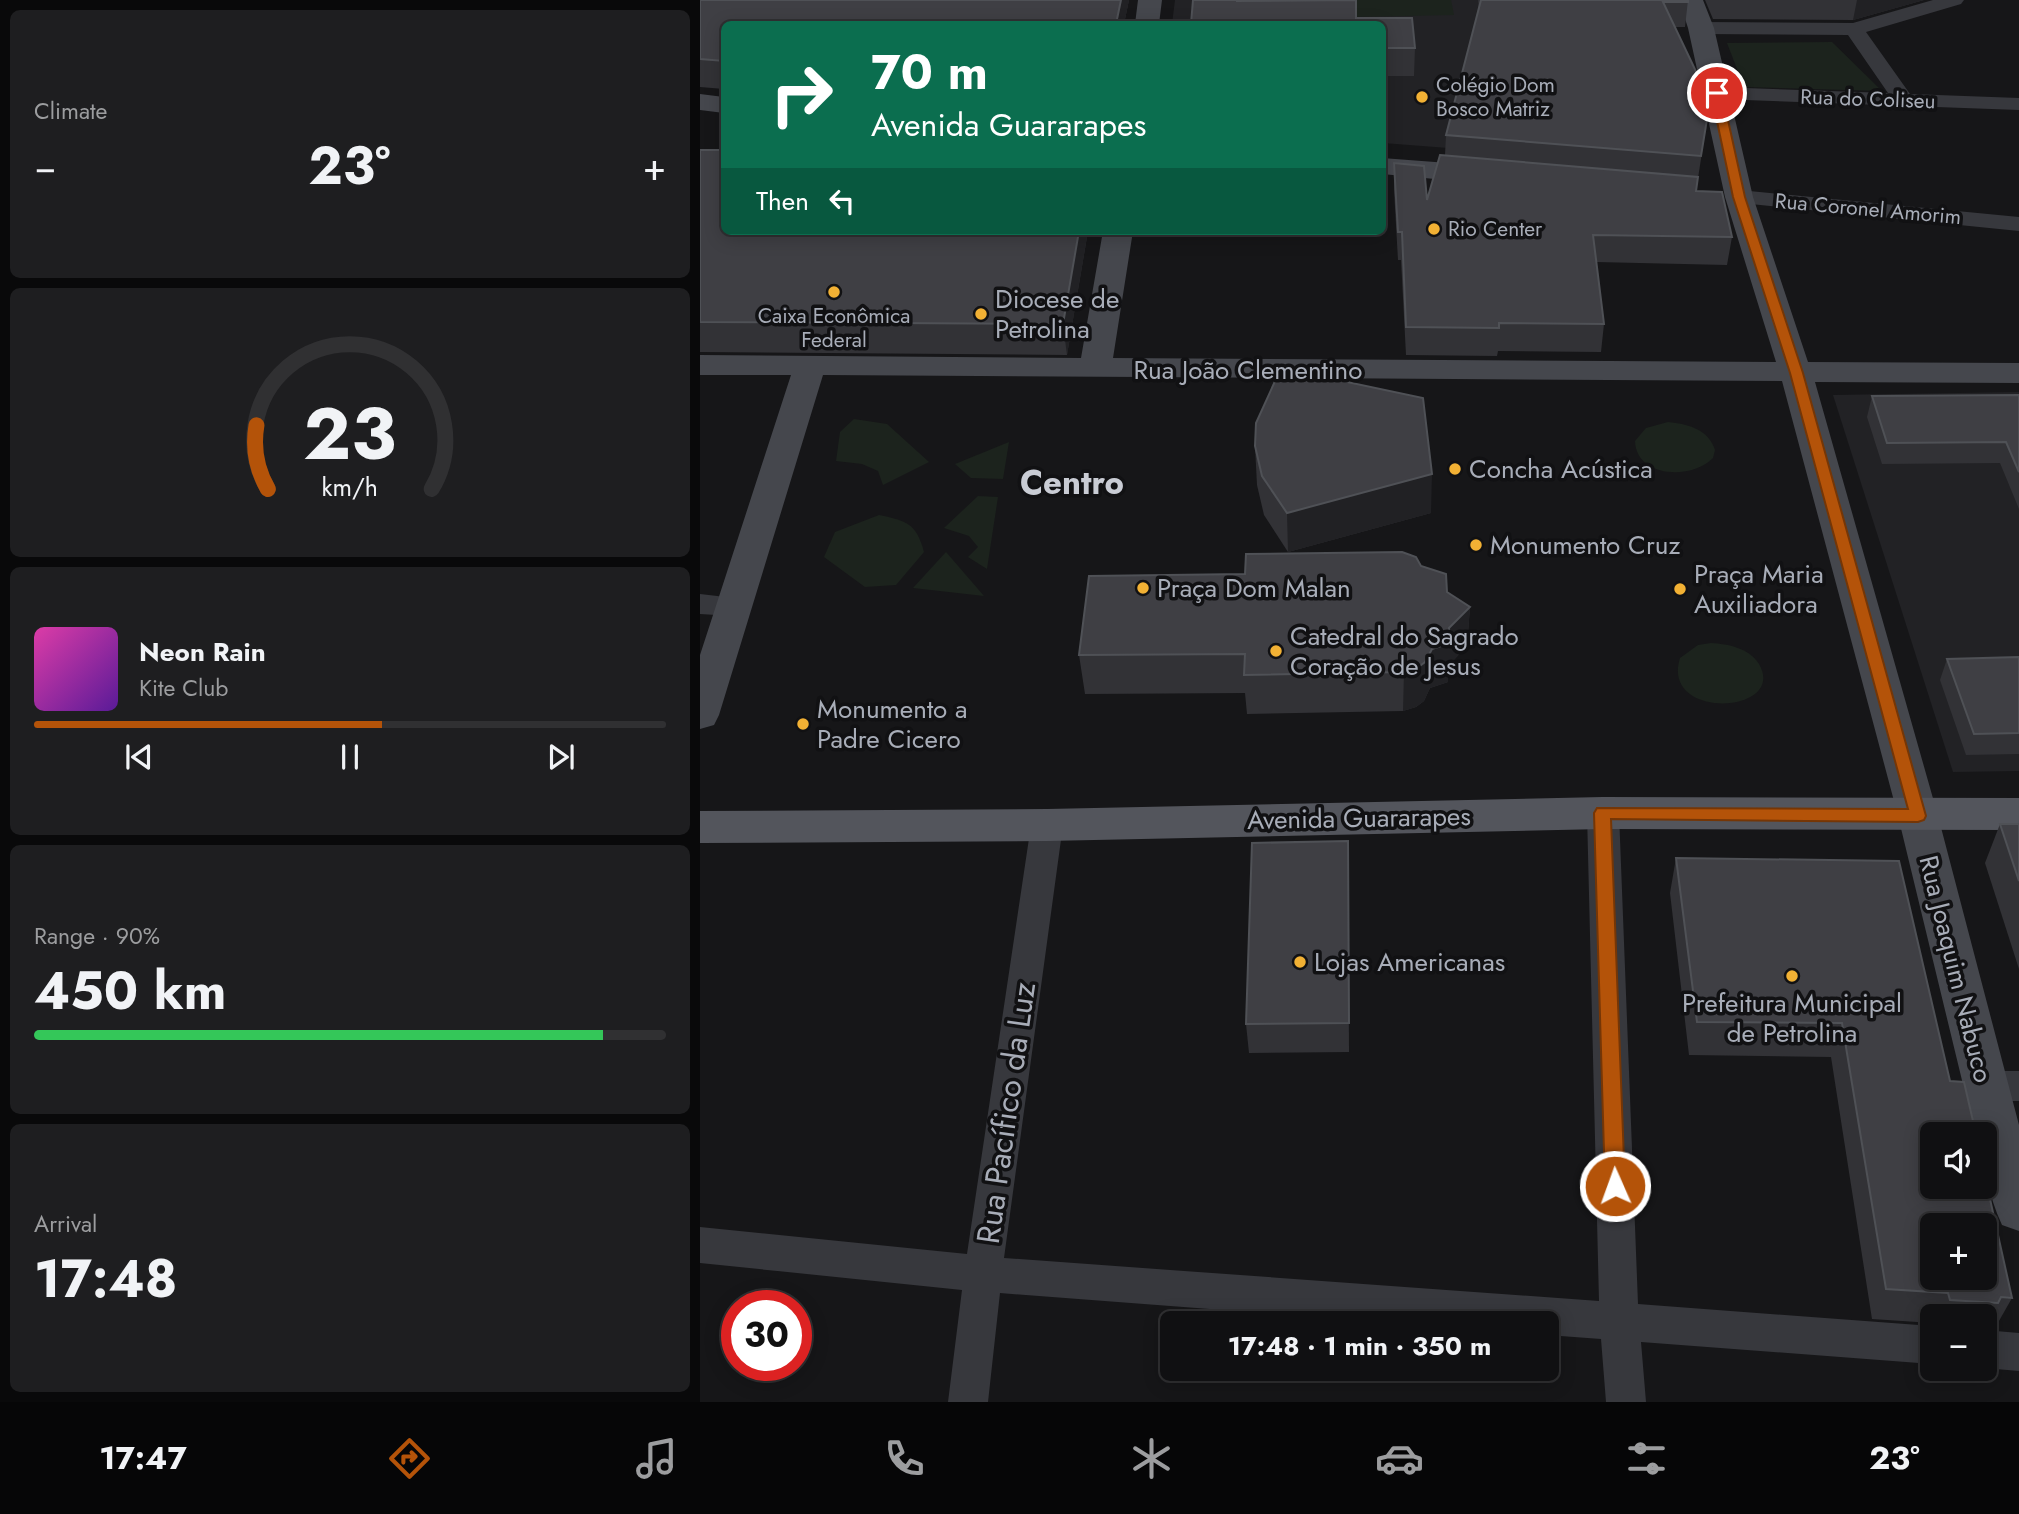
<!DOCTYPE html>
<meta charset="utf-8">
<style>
body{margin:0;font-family:Jost,sans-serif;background:#1e1e20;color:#f1f3f6;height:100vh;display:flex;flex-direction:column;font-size:26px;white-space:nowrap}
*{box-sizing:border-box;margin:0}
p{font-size:23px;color:#9c9d9f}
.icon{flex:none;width:38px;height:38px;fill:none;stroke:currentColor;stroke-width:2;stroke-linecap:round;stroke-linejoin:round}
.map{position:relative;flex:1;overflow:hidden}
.drawer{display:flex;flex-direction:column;gap:10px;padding:10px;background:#09090a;width:700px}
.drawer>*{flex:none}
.banner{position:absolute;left:21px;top:21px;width:665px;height:214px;border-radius:10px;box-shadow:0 4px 18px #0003,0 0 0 2px #303032;background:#0b6e4f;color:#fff;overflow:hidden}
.tools{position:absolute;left:1220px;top:1122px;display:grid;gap:14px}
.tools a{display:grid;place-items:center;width:77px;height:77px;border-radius:10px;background:#101012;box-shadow:0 4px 18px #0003,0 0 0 2px #303032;font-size:35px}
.speed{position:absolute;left:21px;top:1290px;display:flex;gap:14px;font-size:35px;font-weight:700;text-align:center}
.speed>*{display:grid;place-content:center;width:91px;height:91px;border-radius:50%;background:#101012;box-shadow:0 4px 18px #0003,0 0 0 2px #303032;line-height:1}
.speed .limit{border:10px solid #d22;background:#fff;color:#111}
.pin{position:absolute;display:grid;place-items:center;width:60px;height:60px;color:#fff;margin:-30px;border:4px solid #fff;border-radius:50%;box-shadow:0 2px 7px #0007}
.me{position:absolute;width:77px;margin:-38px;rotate:358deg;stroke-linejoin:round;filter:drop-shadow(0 0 5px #0008)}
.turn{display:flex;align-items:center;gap:24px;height:147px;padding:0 35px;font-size:32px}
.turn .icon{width:91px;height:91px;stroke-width:2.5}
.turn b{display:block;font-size:49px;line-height:60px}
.then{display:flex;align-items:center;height:66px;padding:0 35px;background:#0003;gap:14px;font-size:26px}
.big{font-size:52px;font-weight:700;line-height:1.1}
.drawer .tile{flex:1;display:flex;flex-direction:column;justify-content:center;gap:10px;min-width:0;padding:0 24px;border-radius:10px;background:#1e1e20}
.drawer .dial{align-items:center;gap:0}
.dial svg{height:182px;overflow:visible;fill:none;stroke:#303032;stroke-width:7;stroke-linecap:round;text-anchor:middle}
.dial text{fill:#f1f3f6;stroke:none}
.song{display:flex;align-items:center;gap:21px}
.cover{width:84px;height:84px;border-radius:10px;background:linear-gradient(135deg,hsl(320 70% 55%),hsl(270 70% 35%))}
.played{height:7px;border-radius:4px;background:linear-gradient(90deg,#b45309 55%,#303032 55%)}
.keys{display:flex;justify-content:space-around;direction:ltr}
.heat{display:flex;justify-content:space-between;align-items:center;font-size:38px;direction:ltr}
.charge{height:10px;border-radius:5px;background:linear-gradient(90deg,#34c759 90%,#303032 0)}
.trip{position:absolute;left:460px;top:1311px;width:399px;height:70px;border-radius:10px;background:#101012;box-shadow:0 4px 18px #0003,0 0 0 2px #303032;font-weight:700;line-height:70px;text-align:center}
.tabs{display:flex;height:112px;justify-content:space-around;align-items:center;background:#060607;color:#9c9d9f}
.tabs .icon{width:49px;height:49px}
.tabs .current{color:#b45309}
.tabs b{font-size:32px;color:#f1f3f6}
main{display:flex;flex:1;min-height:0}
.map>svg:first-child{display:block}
.built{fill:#222225}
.green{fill:#1c231d}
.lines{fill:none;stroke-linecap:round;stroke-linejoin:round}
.street{fill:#37383d;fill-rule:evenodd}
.secondary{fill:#45474d;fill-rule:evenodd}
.primary{fill:#53555c;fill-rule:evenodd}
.wall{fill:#323236}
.shaded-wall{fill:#212124}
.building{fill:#3f3f44;stroke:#4f5156;stroke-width:2;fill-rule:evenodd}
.route{fill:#b45309;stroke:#753606;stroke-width:2}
.poi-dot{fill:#f2b134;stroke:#111113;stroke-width:2.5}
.labels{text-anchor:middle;stroke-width:7;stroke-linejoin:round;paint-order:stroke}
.far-poi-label{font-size:21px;fill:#a8adb8;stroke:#111113;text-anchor:start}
.far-street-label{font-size:21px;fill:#a8adb8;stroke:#111113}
.poi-label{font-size:26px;fill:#a8adb8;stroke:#111113;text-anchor:start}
.street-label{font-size:26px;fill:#a8adb8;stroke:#111113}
.near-street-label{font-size:32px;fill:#a8adb8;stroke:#111113}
.district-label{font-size:33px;font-weight:bold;fill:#c9ccd4;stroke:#111113}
</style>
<main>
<section class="drawer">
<div class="tile"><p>Climate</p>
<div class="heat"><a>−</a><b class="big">23°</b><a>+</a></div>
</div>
<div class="tile dial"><svg viewBox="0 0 100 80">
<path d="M14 69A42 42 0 1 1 86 69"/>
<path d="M14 69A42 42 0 0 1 9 41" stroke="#b45309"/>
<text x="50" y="56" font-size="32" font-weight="700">23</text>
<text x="50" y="72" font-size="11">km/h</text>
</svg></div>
<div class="tile">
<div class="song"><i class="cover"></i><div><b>Neon Rain</b><p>Kite Club</p></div></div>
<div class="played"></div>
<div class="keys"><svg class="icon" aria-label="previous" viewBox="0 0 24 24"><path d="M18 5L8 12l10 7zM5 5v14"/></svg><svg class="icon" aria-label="pause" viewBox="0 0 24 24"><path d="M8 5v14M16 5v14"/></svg><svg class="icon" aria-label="next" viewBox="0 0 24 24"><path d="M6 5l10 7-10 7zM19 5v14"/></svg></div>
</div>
<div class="tile"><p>Range · 90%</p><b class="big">450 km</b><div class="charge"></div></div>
<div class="tile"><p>Arrival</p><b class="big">17:48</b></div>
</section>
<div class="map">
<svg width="1319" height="1402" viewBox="0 0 1319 1402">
<rect width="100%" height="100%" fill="#161618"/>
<g class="built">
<polygon points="475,0 780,0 782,18 748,148 683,143 682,24 472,24"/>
<polygon points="1319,392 1319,771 1253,772 1133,395"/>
</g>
<g class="green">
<polygon points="558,0 751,0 754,15 557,19"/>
<polygon points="1132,42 1182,91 1044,87 1027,43"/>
<polygon points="154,419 187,424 229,462 183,485 178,471 162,464 136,461 140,432"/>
<path d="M968,422C988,424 1008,429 1015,450L1013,458C992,480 936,478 935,441L946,428Z"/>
<polygon points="309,442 303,479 271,478 255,464"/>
<polygon points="278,496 298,497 287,569 268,557 278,547 269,536 244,528"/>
<path d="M179,515C207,521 216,523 224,552L196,585L165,587L124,557L135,532Z"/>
<polygon points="246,552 284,596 213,588"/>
<path d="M1011,643C1028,644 1049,648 1059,664C1088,714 960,721 980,658L998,645Z"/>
</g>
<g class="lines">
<g class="street">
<polygon points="1233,0 1264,0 1261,4 1166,32 1210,94 1319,98 1319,110 1017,99 1010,97 1007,93 1010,89 1017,87 1188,93 1148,35 1001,34 991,28 1001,22 1153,23"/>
<polygon points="1039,190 1319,217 1319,231 1031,202 1028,197 1031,192"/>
<polygon points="0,594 43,599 47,606 43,613 33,616 0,614"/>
<polygon points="903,801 914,804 919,813 938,1304 1232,1326 1232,1364 941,1342 946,1402 906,1402 901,1339 847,1335 847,1323 691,1323 300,1293 288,1402 248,1402 262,1290 0,1263 0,1227 267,1254 331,825 336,816 347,813 358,816 363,825 304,1258 899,1301 887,813 892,804"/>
<polygon points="1285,1071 1319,1071 1319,1101 1285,1101 1272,1097 1267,1086 1272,1075"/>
<polygon points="1284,1330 1319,1333 1319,1371 1284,1368"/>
</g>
<g class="secondary">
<polygon points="438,0 462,0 459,24 435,24"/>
<path d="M979,0H1003L1014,28L1053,197L1108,362L1319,363V383L1115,382L1238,816L1319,1125V1231L1302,1225C1288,1195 1284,1167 1284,1134H1275L1198,816L1082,381L123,375L19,715L14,725L0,729V655L91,375H0V355L381,358L403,231H433L413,358L1076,362L1025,197L988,28Z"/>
<polygon points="0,94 24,97 24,113 0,110"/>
<polygon points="682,158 788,166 798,169 802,175 798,181 788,184 682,174"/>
</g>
<polygon class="primary" points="903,797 1319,798 1319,830 903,829 347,841 0,843 0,811 347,809"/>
</g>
<g class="wall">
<polygon points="0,0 429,0 424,24 24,24 24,89 0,87"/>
<polygon points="493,0 540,0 540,1 656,0 656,18 712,18 715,48 714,76 682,76 682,24 491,24"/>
<polygon points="778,0 988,0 985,27 975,27 1010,101 996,191 1032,237 1027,265 896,262 904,324 901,352 798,351 797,356 706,355 701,260 698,260 694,190 694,163 727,200 745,155 746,135 779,11"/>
<polygon points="1005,0 1224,0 1153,20 1013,19"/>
<polygon points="0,150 24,231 388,231 367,355 0,352"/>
<polygon points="1319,395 1319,509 1300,463 1182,464 1167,417 1172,396"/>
<polygon points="555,446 731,513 588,552 564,515 557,485"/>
<polygon points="545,574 747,592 770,607 767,646 748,666 748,682 730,688 724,701 716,707 703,711 547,714 545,693 385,694 379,655"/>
<polygon points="1319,657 1319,754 1266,755 1240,680 1247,659"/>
<polygon points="1300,824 1319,824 1319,969 1285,863"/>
<polygon points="648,841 649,1052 549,1053 546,1024"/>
<polygon points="976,858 1250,1081 1312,1298 1295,1328 1284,1327 1284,1316 1232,1316 1232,1323 1172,1319 1131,1057 989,1055 970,893"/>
</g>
<g class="shaded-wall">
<polygon points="421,0 429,0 424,24 416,24"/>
<polygon points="1157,0 1224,0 1153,20"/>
<polygon points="379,231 388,231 367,355 363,324"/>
<polygon points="732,474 731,513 588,552 587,513"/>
<polygon points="770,607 767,646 748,666 748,682 730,688 724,701 716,707 703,711 704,672 732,649 749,628"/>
</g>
<g class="building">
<polygon points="0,0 421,0 416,24 24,24 24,61 0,59"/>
<polygon points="493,0 537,0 537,1 656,0 656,18 712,18 715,48 682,48 682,24 491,24"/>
<polygon points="781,0 988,0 988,2 963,2 1010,101 1001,156 746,135"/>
<polygon points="0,150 24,150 24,231 379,231 363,324 0,322"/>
<polygon points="740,155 998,177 996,191 1022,192 1032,237 893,235 904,324 799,323 799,328 706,327 702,232 698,232 694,163 724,166 727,200"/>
<polygon points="581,368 723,398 732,474 587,513 562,476 555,446 556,423"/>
<polygon points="1319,395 1319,472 1306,442 1187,443 1172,396"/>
<polygon points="702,552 716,557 721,566 746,574 747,592 770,607 749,628 750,643 732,649 725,662 717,668 704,672 544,675 545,654 379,655 389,576 545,574 546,554"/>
<polygon points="1319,657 1319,733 1274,734 1247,659"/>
<polygon points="1300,824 1319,824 1319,881"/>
<polygon points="648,841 649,1023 546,1024 552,843"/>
<path d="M976,858L1199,861L1250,1081L1264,1082L1276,1134H1232V1186H1284V1172L1312,1298L1301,1297L1298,1303L1250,1300L1248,1293L1186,1289L1142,1023L997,1022ZM1232,1225H1284V1278H1232Z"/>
</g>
<polygon class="route" points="1017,90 1022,93 1045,197 1103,373 1226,816 1224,820 1218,822 911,819 925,1186 922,1193 915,1195 908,1193 905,1186 894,813 897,808 1208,809 1090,373 1033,197 1011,93"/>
<g class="poi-dot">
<circle cx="722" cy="97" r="7"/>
<circle cx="734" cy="229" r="7"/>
<circle cx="134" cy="292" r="7"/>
<circle cx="281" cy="314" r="7"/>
<circle cx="755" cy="469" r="7"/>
<circle cx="776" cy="545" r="7"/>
<circle cx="443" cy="588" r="7"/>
<circle cx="980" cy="589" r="7"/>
<circle cx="576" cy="651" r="7"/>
<circle cx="103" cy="724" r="7"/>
<circle cx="600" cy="962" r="7"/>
<circle cx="1092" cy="976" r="7"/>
</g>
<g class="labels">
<g class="far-poi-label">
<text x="736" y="92">Colégio Dom<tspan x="736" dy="24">Bosco Matriz</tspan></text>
<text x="748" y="236">Rio Center</text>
<text x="134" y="323" text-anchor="middle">Caixa Econômica<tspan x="134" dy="24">Federal</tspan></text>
</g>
<g class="far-street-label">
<text transform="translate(1168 99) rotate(2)" y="7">Rua do Coliseu</text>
<text transform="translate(1168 209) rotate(5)" y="7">Rua Coronel Amorim</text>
</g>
<g class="poi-label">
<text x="295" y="308">Diocese de<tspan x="295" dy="30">Petrolina</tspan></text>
<text x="769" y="478">Concha Acústica</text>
<text x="790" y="554">Monumento Cruz</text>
<text x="994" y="583">Praça Maria<tspan x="994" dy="30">Auxiliadora</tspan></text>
<text x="457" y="597">Praça Dom Malan</text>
<text x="590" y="645">Catedral do Sagrado<tspan x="590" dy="30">Coração de Jesus</tspan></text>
<text x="117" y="718">Monumento a<tspan x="117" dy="30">Padre Cicero</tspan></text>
<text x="614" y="971">Lojas Americanas</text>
<text x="1092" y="1012" text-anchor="middle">Prefeitura Municipal<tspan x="1092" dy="30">de Petrolina</tspan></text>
</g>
<g class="street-label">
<text x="548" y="379">Rua João Clementino</text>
<text transform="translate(659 818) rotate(-1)" y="9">Avenida Guararapes</text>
<text transform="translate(1256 969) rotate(76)" y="9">Rua Joaquim Nabuco</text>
</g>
<g class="near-street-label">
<text transform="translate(306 1113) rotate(-82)" y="11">Rua Pacífico da Luz</text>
</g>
<g class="district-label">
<text x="372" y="494">Centro</text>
</g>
</g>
</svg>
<div class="tools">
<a><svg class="icon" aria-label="sound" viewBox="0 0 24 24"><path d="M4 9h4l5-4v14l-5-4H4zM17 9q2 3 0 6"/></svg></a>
<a>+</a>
<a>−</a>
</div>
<div class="speed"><div class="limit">30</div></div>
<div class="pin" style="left:1017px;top:93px;background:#d93025"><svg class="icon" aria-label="arrive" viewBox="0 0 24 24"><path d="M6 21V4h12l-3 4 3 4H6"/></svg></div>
<svg class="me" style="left:915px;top:1186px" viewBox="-20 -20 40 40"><circle r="17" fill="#b45309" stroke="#fff" stroke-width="3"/><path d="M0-11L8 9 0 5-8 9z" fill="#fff"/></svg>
<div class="trip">17:48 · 1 min · 350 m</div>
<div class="banner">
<div class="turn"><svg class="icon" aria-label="right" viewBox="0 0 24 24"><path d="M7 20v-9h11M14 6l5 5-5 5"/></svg><div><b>70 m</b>Avenida Guararapes</div></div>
<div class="then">Then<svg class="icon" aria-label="left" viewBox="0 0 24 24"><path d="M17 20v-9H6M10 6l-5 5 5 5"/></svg></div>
</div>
</div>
</main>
<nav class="tabs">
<b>17:47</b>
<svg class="icon current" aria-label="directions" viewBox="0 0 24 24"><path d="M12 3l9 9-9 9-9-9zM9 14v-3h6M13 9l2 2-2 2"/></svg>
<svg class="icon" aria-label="music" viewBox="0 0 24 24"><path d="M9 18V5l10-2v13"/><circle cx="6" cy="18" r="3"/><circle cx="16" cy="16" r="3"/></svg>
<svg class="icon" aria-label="phone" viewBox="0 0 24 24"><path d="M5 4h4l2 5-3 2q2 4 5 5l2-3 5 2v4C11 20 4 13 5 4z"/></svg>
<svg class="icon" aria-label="climate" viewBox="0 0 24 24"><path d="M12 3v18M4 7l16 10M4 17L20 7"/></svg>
<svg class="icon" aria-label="car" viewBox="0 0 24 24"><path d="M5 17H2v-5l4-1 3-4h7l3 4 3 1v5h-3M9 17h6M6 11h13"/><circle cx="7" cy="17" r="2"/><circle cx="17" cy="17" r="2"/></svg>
<svg class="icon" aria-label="filters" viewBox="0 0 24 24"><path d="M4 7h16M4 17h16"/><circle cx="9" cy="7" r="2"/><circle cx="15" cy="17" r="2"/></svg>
<b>23°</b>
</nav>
